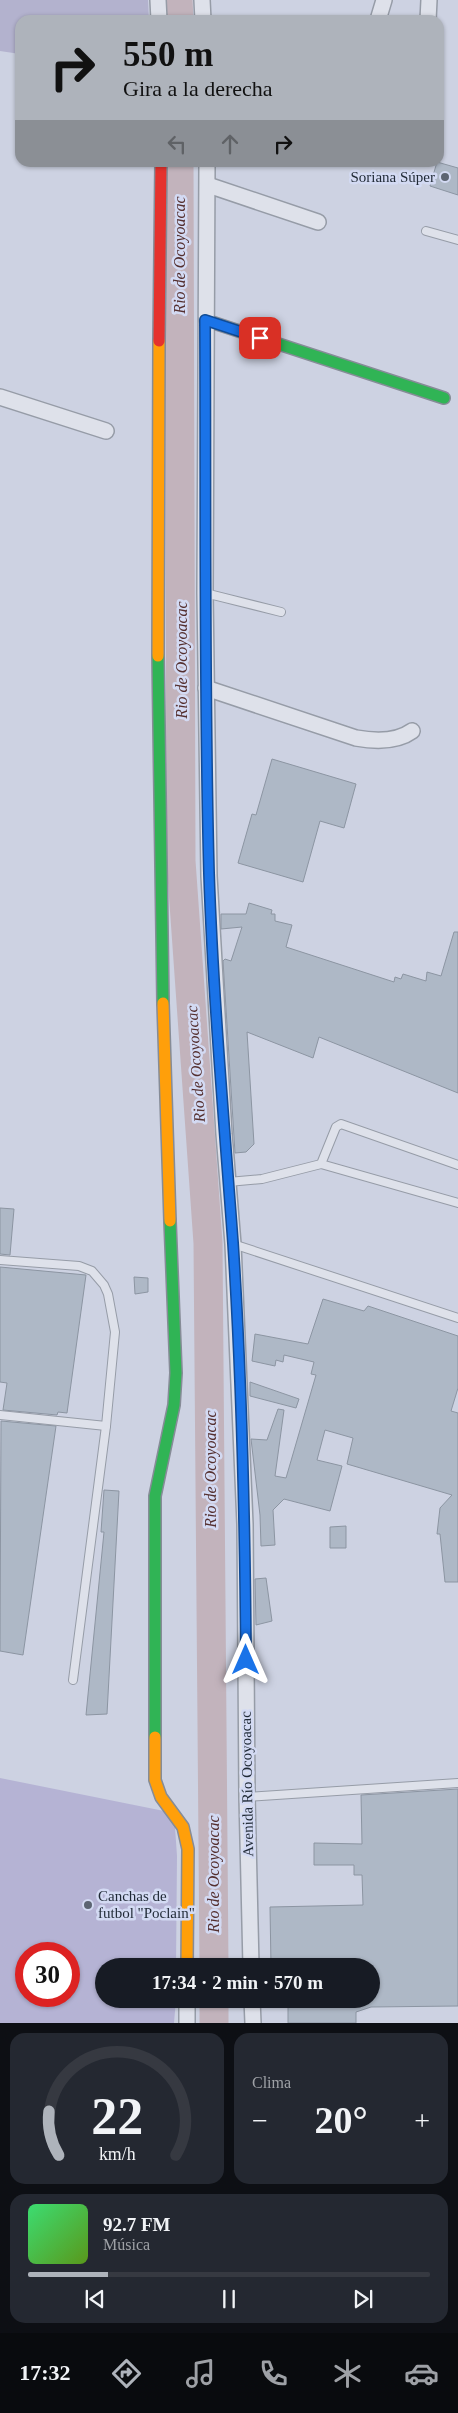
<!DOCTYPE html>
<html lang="es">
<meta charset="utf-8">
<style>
body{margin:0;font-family:Georgia,serif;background:#242831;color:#f1f3f6;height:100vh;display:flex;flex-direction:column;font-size:19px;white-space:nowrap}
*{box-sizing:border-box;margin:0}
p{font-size:16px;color:#9ea1a6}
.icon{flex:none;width:28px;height:28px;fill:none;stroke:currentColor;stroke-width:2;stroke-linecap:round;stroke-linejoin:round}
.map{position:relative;height:2023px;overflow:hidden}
.drawer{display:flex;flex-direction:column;gap:10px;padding:10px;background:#0d0f14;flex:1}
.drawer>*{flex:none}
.guide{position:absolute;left:15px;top:15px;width:429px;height:152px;border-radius:15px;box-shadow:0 1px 4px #0004;background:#aeb3bb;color:#111;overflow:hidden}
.speed{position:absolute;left:15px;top:1942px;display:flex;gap:10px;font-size:25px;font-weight:700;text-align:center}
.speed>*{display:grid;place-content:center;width:65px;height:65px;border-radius:50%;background:#171b24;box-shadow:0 1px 4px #0004;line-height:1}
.speed .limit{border:8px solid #d22;background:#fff;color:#111}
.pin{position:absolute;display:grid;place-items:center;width:42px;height:42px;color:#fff;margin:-21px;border-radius:10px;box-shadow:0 2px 8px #0006}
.me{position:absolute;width:55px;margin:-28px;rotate:0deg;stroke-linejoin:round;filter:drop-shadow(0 0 4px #0008)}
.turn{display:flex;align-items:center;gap:18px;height:105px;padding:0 25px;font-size:22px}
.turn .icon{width:65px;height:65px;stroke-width:2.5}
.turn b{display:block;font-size:35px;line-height:42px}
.lanes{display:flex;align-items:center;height:48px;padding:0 25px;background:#0003;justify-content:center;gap:25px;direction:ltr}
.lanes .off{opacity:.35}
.big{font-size:38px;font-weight:600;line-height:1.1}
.drawer .card{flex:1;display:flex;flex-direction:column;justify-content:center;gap:8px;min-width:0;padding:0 18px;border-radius:15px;background:#242831}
.drawer .dial{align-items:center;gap:0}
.dial svg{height:130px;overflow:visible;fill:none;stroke:#363941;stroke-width:7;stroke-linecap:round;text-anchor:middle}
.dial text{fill:#f1f3f6;stroke:none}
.song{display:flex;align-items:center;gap:15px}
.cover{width:60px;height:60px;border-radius:8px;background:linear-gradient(135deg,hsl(140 70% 55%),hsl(90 70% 35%))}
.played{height:5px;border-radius:2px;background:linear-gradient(90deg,#aeb3bb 20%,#363941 20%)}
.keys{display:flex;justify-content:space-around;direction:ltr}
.heat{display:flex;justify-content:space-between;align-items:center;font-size:28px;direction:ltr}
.drawer .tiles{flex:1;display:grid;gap:10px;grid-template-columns:1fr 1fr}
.card:last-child{grid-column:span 2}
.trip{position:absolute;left:95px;top:1958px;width:285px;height:50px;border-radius:25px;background:#171b24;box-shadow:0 1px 4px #0004;font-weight:600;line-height:50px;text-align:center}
.tab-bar{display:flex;height:80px;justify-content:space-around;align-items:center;background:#090b0e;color:#9ea1a6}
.tab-bar .icon{width:35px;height:35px}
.tab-bar .current{color:#aeb3bb}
.tab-bar b{font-size:22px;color:#f1f3f6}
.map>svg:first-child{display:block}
.green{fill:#b5b3d4;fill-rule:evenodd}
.cemetery{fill:#b3b2ce}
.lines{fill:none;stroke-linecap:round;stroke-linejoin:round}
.river{stroke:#c2b3bc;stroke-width:29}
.building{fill:#aeb8c6;stroke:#8c95a2}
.lane-casing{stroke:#969ca7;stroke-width:10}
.street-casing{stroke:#969ca7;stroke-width:18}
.fast-casing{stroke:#868c97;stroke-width:14}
.slow-casing{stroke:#868c97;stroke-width:14}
.jam-casing{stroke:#868c97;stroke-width:14}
.lane{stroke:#dee1ea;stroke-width:8}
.street{stroke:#dee1ea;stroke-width:15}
.fast{stroke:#30b455;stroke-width:11}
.slow{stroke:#ff9f0a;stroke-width:11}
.jam{stroke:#e5322d;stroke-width:11}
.route-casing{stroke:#114b97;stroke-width:12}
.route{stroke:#1a73e8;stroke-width:9}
.poi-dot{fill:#5c6472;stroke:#d3daf3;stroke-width:2}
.labels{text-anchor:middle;stroke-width:5;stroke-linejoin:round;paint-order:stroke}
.poi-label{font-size:15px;fill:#1f2935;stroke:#d3daf3;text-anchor:end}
.street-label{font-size:15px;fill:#1f2935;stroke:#d3daf3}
.water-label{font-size:16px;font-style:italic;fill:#542f2f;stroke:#d3daf3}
</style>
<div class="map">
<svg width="458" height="2023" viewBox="0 0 458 2023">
<rect width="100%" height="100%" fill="#cdd2e2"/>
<path class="green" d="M0,1778L174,1813L177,1856L176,1966H104V1999H176L174,2023H0ZM26,1954H69V1996H26Z"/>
<polygon class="cemetery" points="0,0 148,0 149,20 20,20 20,54 0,51"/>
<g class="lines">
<g class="river">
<polyline points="178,0 179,20"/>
<polyline points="179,162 181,861 208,1243 214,1966"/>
<polyline points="214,1999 214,2023"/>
</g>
</g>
<g class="building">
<polygon points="437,162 458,168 458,195 430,186"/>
<polygon points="272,759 356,784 344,828 320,821 303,882 238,863 252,814 256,815"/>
<polygon points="249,903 272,910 271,914 275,914 275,921 292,925 286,947 394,982 395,977 401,979 403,974 426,981 427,972 441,976 454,932 458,932 458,1093 319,1037 313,1058 247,1032 254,1144 246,1152 235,1153 223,961 225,959 231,961 242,927 221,929 221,914 246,914"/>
<polygon points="0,1208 14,1209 10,1255 0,1254"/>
<polygon points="0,1267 86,1275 67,1413 58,1412 57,1415 3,1410 7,1383 0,1382"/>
<polygon points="134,1277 148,1278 148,1292 135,1294"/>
<polygon points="323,1299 364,1311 368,1306 458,1336 458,1388 451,1411 458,1413 458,1582 445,1582 440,1534 437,1534 440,1508 452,1495 347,1464 353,1438 325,1430 317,1460 342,1466 330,1511 284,1499 273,1510 275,1545 261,1546 260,1515 251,1439 267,1440 278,1409 284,1410 275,1476 286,1478 316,1375 311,1374 314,1362 284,1355 283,1362 276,1360 275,1366 252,1361 255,1334 308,1344"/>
<polygon points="250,1382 299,1399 296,1408 250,1396"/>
<polygon points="1,1421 56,1426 23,1655 0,1651"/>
<polygon points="104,1490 119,1491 107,1714 86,1715 104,1532 101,1532"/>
<polygon points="346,1526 346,1548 330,1548 330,1527"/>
<polygon points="266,1578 272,1621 256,1625 255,1579"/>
<polygon points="458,1789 458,2006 371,2007 356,2012 356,2023 288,2023 288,1999 371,1999 371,1966 271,1966 270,1907 363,1905 362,1875 354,1875 354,1865 314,1865 314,1843 362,1844 361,1795"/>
</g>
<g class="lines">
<g class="lane-casing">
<g id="lane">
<polyline points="426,231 458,240"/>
<polyline points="205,593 281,612"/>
<polyline points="321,1164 458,1203"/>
<polyline points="228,1182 262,1179 321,1164 336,1127 341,1124 458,1165"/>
<polyline points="233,1244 458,1318"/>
<polyline points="0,1260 79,1266 92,1271 104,1285 108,1294 115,1332 106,1426 73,1680"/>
<polyline points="0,1415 106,1426"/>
<polyline points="247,1797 458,1783"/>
</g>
</g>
<g class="street-casing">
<g id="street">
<polyline points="158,0 159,20"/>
<polyline points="202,0 203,20"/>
<polyline points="378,20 384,0"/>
<polyline points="428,20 429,0"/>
<polyline points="207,162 205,593 209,876 224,1134 233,1244 245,1524 247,1797 251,1966"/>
<polyline points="208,185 318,222"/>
<polyline points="0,397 106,431"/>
<path d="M206,688L356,738C373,741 397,742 412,731"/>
<polyline points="252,1999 253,2023"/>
<polyline points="187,2023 187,1999"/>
</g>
</g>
<g class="fast-casing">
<g id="fast">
<polyline points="205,320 444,398"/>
<polyline points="158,656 163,1003"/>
<polyline points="155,1737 155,1496 174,1405 176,1373 170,1221"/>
</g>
</g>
<g class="slow-casing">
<g id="slow">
<polyline points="158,656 159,341"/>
<polyline points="163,1003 170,1221"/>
<polyline points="155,1737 155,1780 161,1797 183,1827 188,1849 187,1966"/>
</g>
</g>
<g class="jam-casing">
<polyline id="jam" points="159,341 161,162"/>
</g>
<use href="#lane" class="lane"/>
<use href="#street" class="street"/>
<use href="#fast" class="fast"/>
<use href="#slow" class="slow"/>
<use href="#jam" class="jam"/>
</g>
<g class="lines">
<g class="route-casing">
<path id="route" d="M246,1660C245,1521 242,1382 233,1243C224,1120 213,996 209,873C204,689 206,504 205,320L260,338"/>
</g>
<use href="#route" class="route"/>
</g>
<g class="poi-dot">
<circle cx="445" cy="177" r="5"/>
<circle cx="88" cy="1905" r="5"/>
</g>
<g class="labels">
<g class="poi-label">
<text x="435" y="182">Soriana Súper</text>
<text x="98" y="1901" text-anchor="start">Canchas de<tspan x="98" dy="17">futbol "Poclain"</tspan></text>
</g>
<g class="street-label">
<text transform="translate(247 1784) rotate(-91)" y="5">Avenida Río Ocoyoacac</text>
</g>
<g class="water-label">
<text transform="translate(179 255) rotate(-90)" y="6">Rio de Ocoyoacac</text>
<text transform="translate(181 660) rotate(-90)" y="6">Rio de Ocoyoacac</text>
<text transform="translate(195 1064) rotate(-94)" y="6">Rio de Ocoyoacac</text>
<text transform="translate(210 1469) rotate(-90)" y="6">Rio de Ocoyoacac</text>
<text transform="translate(213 1874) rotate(-90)" y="6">Rio de Ocoyoacac</text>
</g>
</g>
</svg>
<div class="speed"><div class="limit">30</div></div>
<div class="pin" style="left:260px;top:338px;background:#d93025"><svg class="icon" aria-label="arrive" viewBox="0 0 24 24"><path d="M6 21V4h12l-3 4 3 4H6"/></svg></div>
<svg class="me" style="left:246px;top:1660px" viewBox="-20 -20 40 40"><path d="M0-17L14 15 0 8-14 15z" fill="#1a73e8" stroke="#fff" stroke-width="4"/></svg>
<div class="trip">17:34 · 2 min · 570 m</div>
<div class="guide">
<div class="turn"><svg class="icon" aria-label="right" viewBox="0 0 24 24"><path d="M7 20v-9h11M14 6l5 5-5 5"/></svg><div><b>550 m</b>Gira a la derecha</div></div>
<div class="lanes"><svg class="icon off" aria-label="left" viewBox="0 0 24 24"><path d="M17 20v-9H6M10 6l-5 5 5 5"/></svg><svg class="icon off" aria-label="ahead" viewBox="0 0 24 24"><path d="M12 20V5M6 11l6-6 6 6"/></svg><svg class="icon" aria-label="right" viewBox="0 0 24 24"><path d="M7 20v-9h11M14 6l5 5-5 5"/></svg></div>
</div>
</div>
<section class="drawer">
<div class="tiles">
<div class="card dial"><svg viewBox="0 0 100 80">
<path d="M14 69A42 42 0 1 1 86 69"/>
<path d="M14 69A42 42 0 0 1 8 42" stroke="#aeb3bb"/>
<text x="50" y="56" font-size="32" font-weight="700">22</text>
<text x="50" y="72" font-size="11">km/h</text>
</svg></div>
<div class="card"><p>Clima</p>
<div class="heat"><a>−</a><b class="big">20°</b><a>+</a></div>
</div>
<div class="card">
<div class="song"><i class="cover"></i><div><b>92.7 FM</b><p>Música</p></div></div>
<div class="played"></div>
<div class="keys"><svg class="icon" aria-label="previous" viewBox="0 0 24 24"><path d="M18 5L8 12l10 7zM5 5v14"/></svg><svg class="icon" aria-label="pause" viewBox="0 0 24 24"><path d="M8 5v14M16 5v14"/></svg><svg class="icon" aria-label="next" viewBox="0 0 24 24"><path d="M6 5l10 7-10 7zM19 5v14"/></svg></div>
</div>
</div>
</section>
<nav class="tab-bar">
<b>17:32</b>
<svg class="icon current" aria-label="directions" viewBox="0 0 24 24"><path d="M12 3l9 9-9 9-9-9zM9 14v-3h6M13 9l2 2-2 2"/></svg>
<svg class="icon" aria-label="music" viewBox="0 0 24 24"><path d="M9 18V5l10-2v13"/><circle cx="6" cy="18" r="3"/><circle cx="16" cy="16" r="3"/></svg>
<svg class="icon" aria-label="phone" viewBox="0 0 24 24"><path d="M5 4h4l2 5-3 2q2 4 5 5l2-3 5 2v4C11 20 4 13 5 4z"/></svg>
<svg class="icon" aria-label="climate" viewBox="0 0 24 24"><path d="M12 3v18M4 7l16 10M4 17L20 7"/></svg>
<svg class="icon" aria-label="car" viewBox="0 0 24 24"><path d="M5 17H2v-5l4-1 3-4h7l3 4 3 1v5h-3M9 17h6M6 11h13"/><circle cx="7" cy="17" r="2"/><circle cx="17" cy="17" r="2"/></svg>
</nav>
